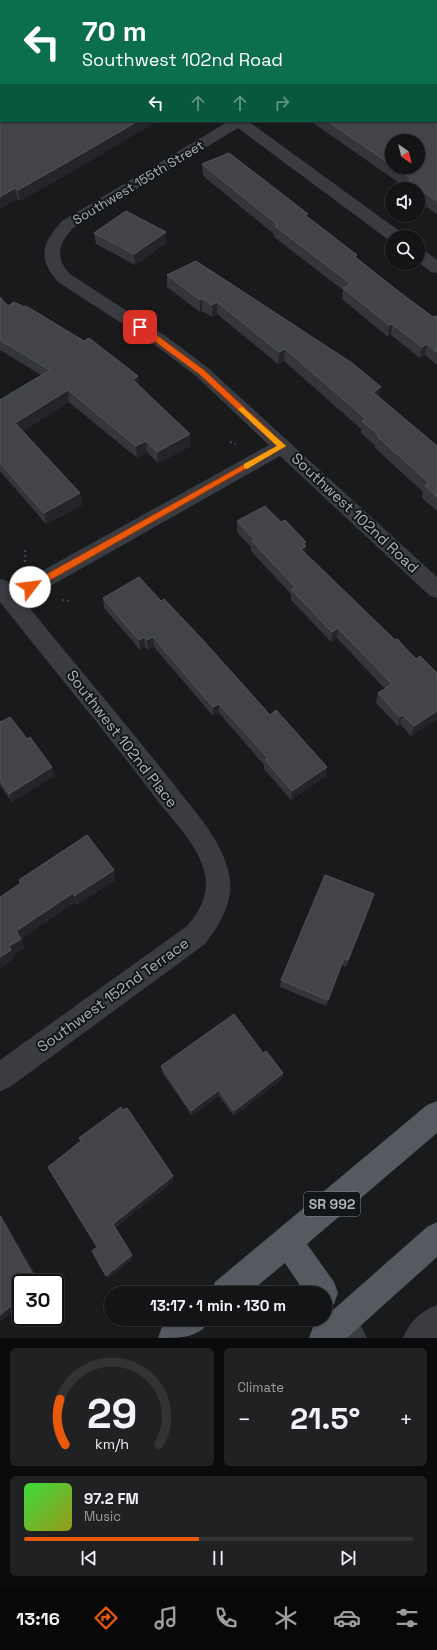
<!DOCTYPE html>
<meta charset="utf-8">
<style>
body{margin:0;font-family:"Space Grotesk",sans-serif;background:#202122;color:#f1f3f6;height:100vh;display:flex;flex-direction:column;font-size:15px;white-space:nowrap}
*{box-sizing:border-box;margin:0}
p{font-size:13px;color:#9d9ea0}
.icon{flex:none;width:22px;height:22px;fill:none;stroke:currentColor;stroke-width:2;stroke-linecap:round;stroke-linejoin:round}
.map{position:relative;height:1338px;overflow:hidden}
.drawer{display:flex;flex-direction:column;gap:10px;padding:10px;background:#0a0b0c;flex:1}
.drawer>*{flex:none}
.banner{position:absolute;left:0px;top:0px;width:437px;height:122px;box-shadow:0 1px 3px #0004,0 0 0 1px #323334;background:#0b6e4f;color:#fff;overflow:hidden}
.needle{width:26px;rotate:146deg}
.controls{position:absolute;left:385px;top:134px;display:grid;gap:8px}
.controls a{display:grid;place-items:center;width:40px;height:40px;border-radius:50%;background:#131415;box-shadow:0 1px 3px #0004,0 0 0 1px #323334;font-size:20px}
.speed{position:absolute;left:12px;top:1274px;display:flex;gap:8px;font-size:20px;font-weight:700;text-align:center}
.speed>*{display:grid;place-content:center;width:52px;height:52px;border-radius:50%;background:#131415;box-shadow:0 1px 3px #0004,0 0 0 1px #323334;line-height:1}
.speed .limit{border:2px solid #111;border-radius:6px;background:#fff;color:#111}
.pin{position:absolute;display:grid;place-items:center;width:34px;height:34px;color:#fff;margin:-17px;border-radius:8px;box-shadow:0 2px 6px #0006}
.me{position:absolute;width:44px;margin:-22px;rotate:60deg;stroke-linejoin:round;filter:drop-shadow(0 0 3px #0008)}
.turn{display:flex;align-items:center;gap:14px;height:84px;padding:0 16px;font-size:18px}
.turn .icon{width:52px;height:52px;stroke-width:2.5}
.turn b{display:block;font-size:28px;line-height:34px}
.lanes{display:flex;align-items:center;height:38px;padding:0 16px;background:#0003;justify-content:center;gap:20px;direction:ltr}
.lanes .off{opacity:.35}
.big{font-size:30px;font-weight:600;line-height:1.1}
.drawer .card{flex:1;display:flex;flex-direction:column;justify-content:center;gap:6px;min-width:0;padding:0 14px;border-radius:6px;background:#202122}
.drawer .dial{align-items:center;gap:0}
.dial svg{height:104px;overflow:visible;fill:none;stroke:#323334;stroke-width:7;stroke-linecap:round;text-anchor:middle}
.dial text{fill:#f1f3f6;stroke:none}
.song{display:flex;align-items:center;gap:12px}
.cover{width:48px;height:48px;border-radius:6px;background:linear-gradient(135deg,hsl(120 70% 55%),hsl(60 70% 35%))}
.played{height:4px;border-radius:2px;background:linear-gradient(90deg,#ea580c 45%,#323334 45%)}
.keys{display:flex;justify-content:space-around;direction:ltr}
.heat{display:flex;justify-content:space-between;align-items:center;font-size:22px;direction:ltr}
.drawer .tiles{flex:1;display:grid;gap:10px;grid-template-columns:1fr 1fr}
.card:last-child{grid-column:span 2}
.trip{position:absolute;left:104px;top:1286px;width:228px;height:40px;border-radius:20px;background:#131415;box-shadow:0 1px 3px #0004,0 0 0 1px #323334;font-weight:600;line-height:40px;text-align:center}
.tab-bar{display:flex;height:64px;justify-content:space-around;align-items:center;background:#080808;color:#9d9ea0}
.tab-bar .icon{width:28px;height:28px}
.tab-bar .selected{color:#ea580c}
.tab-bar b{font-size:18px;color:#f1f3f6}
.map>svg:first-child{display:block}
.lines{fill:none;stroke-linecap:round;stroke-linejoin:round}
.path{stroke:#404448;stroke-width:2.5;stroke-dasharray:2 3;stroke-linecap:butt}
.street{fill:#3a3c41;fill-rule:evenodd}
.secondary{fill:#484c51;fill-rule:evenodd}
.primary{fill:#565a60;fill-rule:evenodd}
.wall{fill:#35363a;fill-rule:evenodd}
.shaded-wall{fill:#242528}
.building{fill:#424448;stroke:#52555a}
.route{fill:#ea580c;stroke:#983908}
.slow{fill:#f59e0b}
.labels{text-anchor:middle;stroke-width:4;stroke-linejoin:round;paint-order:stroke}
.far-street-label{font-size:13px;fill:#abb3bb;stroke:#141517}
.shield{fill:#141517;stroke:#7e848a;stroke-width:1}
.shield-label{font-size:14px;font-weight:bold;fill:#abb3bb}
.street-label{font-size:15px;fill:#abb3bb;stroke:#141517}
</style>
<div class="map">
<svg width="437" height="1338" viewBox="0 0 437 1338">
<rect width="100%" height="100%" fill="#191a1c"/>
<g class="lines">
<g class="path">
<polyline points="230,442 236,444"/>
<polyline points="25,550 25,562"/>
<polyline points="62,600 70,601"/>
</g>
<g class="street">
<rect x="436" y="50" width="1" height="8"/>
<path d="M229,121H248L402,233L404,237H392V241H390L238,128L74,227C59,243 54,257 70,274L167,337L208,368L437,577V598L430,596L280,456L24,601C73,662 124,721 172,782C193,810 222,839 229,874C235,900 220,924 205,944L10,1087L0,1091V1060L187,926C200,911 209,895 205,874C199,846 174,822 157,800C107,733 52,668 0,602V579L7,581L13,587L269,445L196,376L155,345L58,282C37,258 42,243 62,221Z"/>
<polygon points="418,249 424,250 437,260 437,273 431,272 418,262"/>
<path d="M437,1305V1338H403C409,1322 421,1311 437,1305Z"/>
<polygon points="342,1307 353,1311 367,1338 334,1338 327,1322 331,1311"/>
</g>
<g class="secondary">
<polygon points="86,0 101,0 85,1"/>
<polygon points="134,0 148,0 133,1"/>
<rect x="0" y="70" width="1" height="8"/>
</g>
<g class="primary">
<polygon points="437,1101 437,1133 307,1244 334,1282 338,1293 334,1304 325,1307 325,1293 305,1293 285,1263 249,1293 211,1293 215,1282 427,1105"/>
<polygon points="437,1222 437,1257 347,1338 309,1338 313,1327 322,1319 325,1319 325,1317 427,1227"/>
<path d="M172,1319H211C200,1338 182,1338 158,1338L162,1327Z"/>
</g>
</g>
<g class="wall">
<polygon points="390,0 437,0 437,17 436,16 436,1 390,1"/>
<path d="M437,84V214L419,202L420,200L418,198V189H408L310,121H436ZM392,141L418,167H392Z"/>
<polygon points="0,110 157,121 66,175 20,201 17,199 0,209"/>
<polygon points="202,164 308,217 357,258 398,291 433,317 437,316 437,365 425,355 420,358 391,335 388,337 342,299 343,290 274,237 274,234 203,176"/>
<polygon points="94,233 166,243 135,265 96,244"/>
<polygon points="196,261 379,397 437,446 437,511 422,498 423,492 375,448 375,445 361,433 361,429 284,361 278,364 217,314 212,317 202,311 200,312 167,287 167,275"/>
<polygon points="0,297 8,306 138,376 139,385 191,446 158,463 147,452 137,458 69,402 23,431 80,493 82,505 46,524 0,471 0,400 41,375 0,350"/>
<polygon points="237,521 281,522 306,542 305,553 395,640 416,659 437,673 437,719 411,736 400,724 398,726 376,703 378,693 385,689 337,638 331,642 291,600 291,594 251,551 251,547 237,532"/>
<polygon points="103,598 161,601 270,715 326,776 291,800 264,769 264,765 219,713 213,716 154,647 148,650 145,647 140,650 104,608"/>
<polygon points="0,721 1,722 27,739 52,767 54,776 12,802 0,785"/>
<polygon points="19,880 115,880 77,905 75,902 21,939 24,948 13,955 14,958 0,968 20,883"/>
<polygon points="372,902 346,967 342,965 326,1006 280,987 281,980"/>
<polygon points="263,1053 283,1073 282,1079 234,1116 219,1096 192,1116 162,1072 161,1066"/>
</g>
<g class="shaded-wall">
<polygon points="13,0 36,0 34,1 11,1"/>
<polygon points="334,0 345,0 345,1 332,1"/>
<rect x="0" y="6" width="1" height="12"/>
<polygon points="138,121 157,121 66,175 20,201 18,190"/>
<polygon points="15,188 17,199 0,209 0,197"/>
<polygon points="166,232 166,243 135,265 134,254"/>
<polygon points="202,298 202,311 200,312 200,300"/>
<polygon points="217,302 217,314 212,317 212,305"/>
<polygon points="392,324 391,335 388,337 389,325"/>
<polygon points="427,344 425,355 420,358 422,347"/>
<polygon points="285,349 284,361 278,364 279,352"/>
<polygon points="138,376 139,388 133,380"/>
<polygon points="381,387 379,399 373,392"/>
<polygon points="68,390 69,402 18,435 15,423"/>
<polygon points="190,434 191,446 158,463 157,452"/>
<polygon points="146,441 147,452 137,458 136,446"/>
<polygon points="80,493 82,505 46,524 44,513"/>
<polygon points="306,542 305,557 301,549 303,544"/>
<polygon points="338,628 337,638 331,642 332,632"/>
<polygon points="144,637 145,647 140,650 139,640"/>
<polygon points="153,637 154,647 148,650 147,640"/>
<polygon points="219,704 219,713 213,716 213,707"/>
<polygon points="437,711 437,719 411,736 414,726"/>
<polygon points="403,715 400,724 398,726 400,717"/>
<polygon points="52,767 54,776 12,802 9,794"/>
<polygon points="327,767 326,776 291,800 292,791"/>
<polygon points="114,870 115,880 77,905 74,896"/>
<polygon points="73,893 75,902 19,940 16,931"/>
<polygon points="374,894 372,902 346,967 348,960"/>
<polygon points="21,939 24,948 13,955 14,958 0,968 0,957 9,946"/>
<polygon points="344,958 342,965 326,1006 328,1000"/>
<polygon points="283,1073 282,1079 234,1116 234,1111"/>
<polygon points="219,1090 219,1096 192,1116 191,1111"/>
<polygon points="173,1176 173,1182 115,1228 113,1224"/>
<polygon points="0,1214 2,1216 41,1283 38,1283 0,1216"/>
<polygon points="132,1255 133,1259 108,1279 106,1276"/>
<polygon points="21,1298 21,1305 0,1322 0,1315"/>
</g>
<g class="building">
<polygon points="0,0 13,0 11,1 1,1 1,6 0,6"/>
<polygon points="177,0 334,0 332,1 175,1"/>
<polygon points="428,0 437,0 437,5 436,5 436,1 430,1"/>
<polygon points="436,84 437,84 437,201 421,190 423,189 409,180 412,179 395,167 418,167 418,141 392,141 392,165 327,121 436,121"/>
<polygon points="1,109 1,121 138,121 64,164 18,190 15,188 0,197 0,110"/>
<polygon points="229,153 308,214 305,215 357,255 355,257 398,291 433,317 437,316 437,352 427,344 422,347 392,324 389,325 343,288 351,284 275,226 278,225 202,164"/>
<polygon points="126,211 166,232 134,254 94,233"/>
<polygon points="196,261 352,363 381,387 373,392 437,446 437,497 425,486 429,483 377,436 379,435 362,421 366,419 285,349 279,352 217,302 212,305 202,298 200,300 167,275"/>
<polygon points="0,297 8,306 14,302 24,307 26,306 84,341 89,338 138,376 133,380 190,434 157,452 146,441 136,446 68,390 15,423 80,493 44,513 0,463 0,400 50,370 0,340"/>
<polygon points="265,506 281,522 285,520 306,542 303,544 306,546 301,549 395,640 397,639 416,659 420,656 437,673 437,711 414,726 403,715 400,717 378,693 392,684 338,628 332,632 292,590 295,587 252,541 254,539 237,521"/>
<polygon points="139,577 161,601 164,599 202,639 270,715 276,710 327,767 292,791 265,760 268,758 219,704 213,707 153,637 147,640 144,637 139,640 103,598"/>
<polygon points="10,717 27,739 30,737 52,767 9,794 0,780 0,721 1,722"/>
<polygon points="87,835 114,870 74,896 73,893 16,931 21,939 9,946 11,950 0,957 0,897 21,883 19,880"/>
<polygon points="325,875 374,894 348,960 344,958 328,1000 281,980"/>
<polygon points="234,1014 263,1053 266,1051 283,1073 234,1111 219,1090 191,1111 161,1066"/>
<polygon points="121,1107 123,1110 127,1108 173,1176 113,1224 132,1255 106,1276 92,1251 97,1247 48,1167 81,1141 79,1138"/>
<polygon points="0,1216 38,1283 21,1283 21,1298 0,1315"/>
</g>
<polygon class="route" points="138,325 143,325 204,370 286,446 33,590 27,590 27,585 277,446 199,374 138,329"/>
<polygon class="slow" points="242,407 286,446 247,469 244,468 244,464 277,446 240,411 238,409"/>
<g class="labels">
<g class="far-street-label">
<text transform="translate(138 182) rotate(-31)" y="5">Southwest 155th Street</text>
</g>
<rect class="shield" x="304" y="1192" width="56" height="24" rx="3"/>
<g class="shield-label">
<text x="332" y="1209">SR 992</text>
</g>
<g class="street-label">
<text transform="translate(355 513) rotate(43)" y="5">Southwest 102nd Road</text>
<text transform="translate(122 739) rotate(52)" y="5">Southwest 102nd Place</text>
<text transform="translate(113 995) rotate(-36)" y="5">Southwest 152nd Terrace</text>
</g>
</g>
</svg>
<div class="controls">
<a><svg class="needle" viewBox="-14 -14 28 28"><path d="M0-13l5 13h-10z" fill="#e53935"/><path d="M0 13l5-13h-10z" fill="#9d9ea0"/></svg></a>
<a><svg class="icon" aria-label="sound" viewBox="0 0 24 24"><path d="M4 9h4l5-4v14l-5-4H4zM17 9q2 3 0 6"/></svg></a>
<a><svg class="icon" aria-label="search" viewBox="0 0 24 24"><circle cx="10" cy="10" r="6"/><path d="M15 15l6 6"/></svg></a>
</div>
<div class="speed"><div class="limit">30</div></div>
<div class="pin" style="left:140px;top:327px;background:#d93025"><svg class="icon" aria-label="arrive" viewBox="0 0 24 24"><path d="M6 21V4h12l-3 4 3 4H6"/></svg></div>
<svg class="me" style="left:30px;top:587px" viewBox="-20 -20 40 40"><circle r="19" fill="#fff"/><path d="M0-13L10 11 0 6-10 11z" fill="#ea580c"/></svg>
<div class="trip">13:17 · 1 min · 130 m</div>
<div class="banner">
<div class="turn"><svg class="icon" aria-label="left" viewBox="0 0 24 24"><path d="M17 20v-9H6M10 6l-5 5 5 5"/></svg><div><b>70 m</b>Southwest 102nd Road</div></div>
<div class="lanes"><svg class="icon" aria-label="left" viewBox="0 0 24 24"><path d="M17 20v-9H6M10 6l-5 5 5 5"/></svg><svg class="icon off" aria-label="ahead" viewBox="0 0 24 24"><path d="M12 20V5M6 11l6-6 6 6"/></svg><svg class="icon off" aria-label="ahead" viewBox="0 0 24 24"><path d="M12 20V5M6 11l6-6 6 6"/></svg><svg class="icon off" aria-label="right" viewBox="0 0 24 24"><path d="M7 20v-9h11M14 6l5 5-5 5"/></svg></div>
</div>
</div>
<section class="drawer">
<div class="tiles">
<div class="card dial"><svg viewBox="0 0 100 80">
<path d="M14 69A42 42 0 1 1 86 69"/>
<path d="M14 69A42 42 0 0 1 10 34" stroke="#ea580c"/>
<text x="50" y="56" font-size="32" font-weight="700">29</text>
<text x="50" y="72" font-size="11">km/h</text>
</svg></div>
<div class="card"><p>Climate</p>
<div class="heat"><a>−</a><b class="big">21.5°</b><a>+</a></div>
</div>
<div class="card">
<div class="song"><i class="cover"></i><div><b>97.2 FM</b><p>Music</p></div></div>
<div class="played"></div>
<div class="keys"><svg class="icon" aria-label="previous" viewBox="0 0 24 24"><path d="M18 5L8 12l10 7zM5 5v14"/></svg><svg class="icon" aria-label="pause" viewBox="0 0 24 24"><path d="M8 5v14M16 5v14"/></svg><svg class="icon" aria-label="next" viewBox="0 0 24 24"><path d="M6 5l10 7-10 7zM19 5v14"/></svg></div>
</div>
</div>
</section>
<nav class="tab-bar">
<b>13:16</b>
<svg class="icon selected" aria-label="directions" viewBox="0 0 24 24"><path d="M12 3l9 9-9 9-9-9zM9 14v-3h6M13 9l2 2-2 2"/></svg>
<svg class="icon" aria-label="music" viewBox="0 0 24 24"><path d="M9 18V5l10-2v13"/><circle cx="6" cy="18" r="3"/><circle cx="16" cy="16" r="3"/></svg>
<svg class="icon" aria-label="phone" viewBox="0 0 24 24"><path d="M5 4h4l2 5-3 2q2 4 5 5l2-3 5 2v4C11 20 4 13 5 4z"/></svg>
<svg class="icon" aria-label="climate" viewBox="0 0 24 24"><path d="M12 3v18M4 7l16 10M4 17L20 7"/></svg>
<svg class="icon" aria-label="car" viewBox="0 0 24 24"><path d="M5 17H2v-5l4-1 3-4h7l3 4 3 1v5h-3M9 17h6M6 11h13"/><circle cx="7" cy="17" r="2"/><circle cx="17" cy="17" r="2"/></svg>
<svg class="icon" aria-label="filters" viewBox="0 0 24 24"><path d="M4 7h16M4 17h16"/><circle cx="9" cy="7" r="2"/><circle cx="15" cy="17" r="2"/></svg>
</nav>
